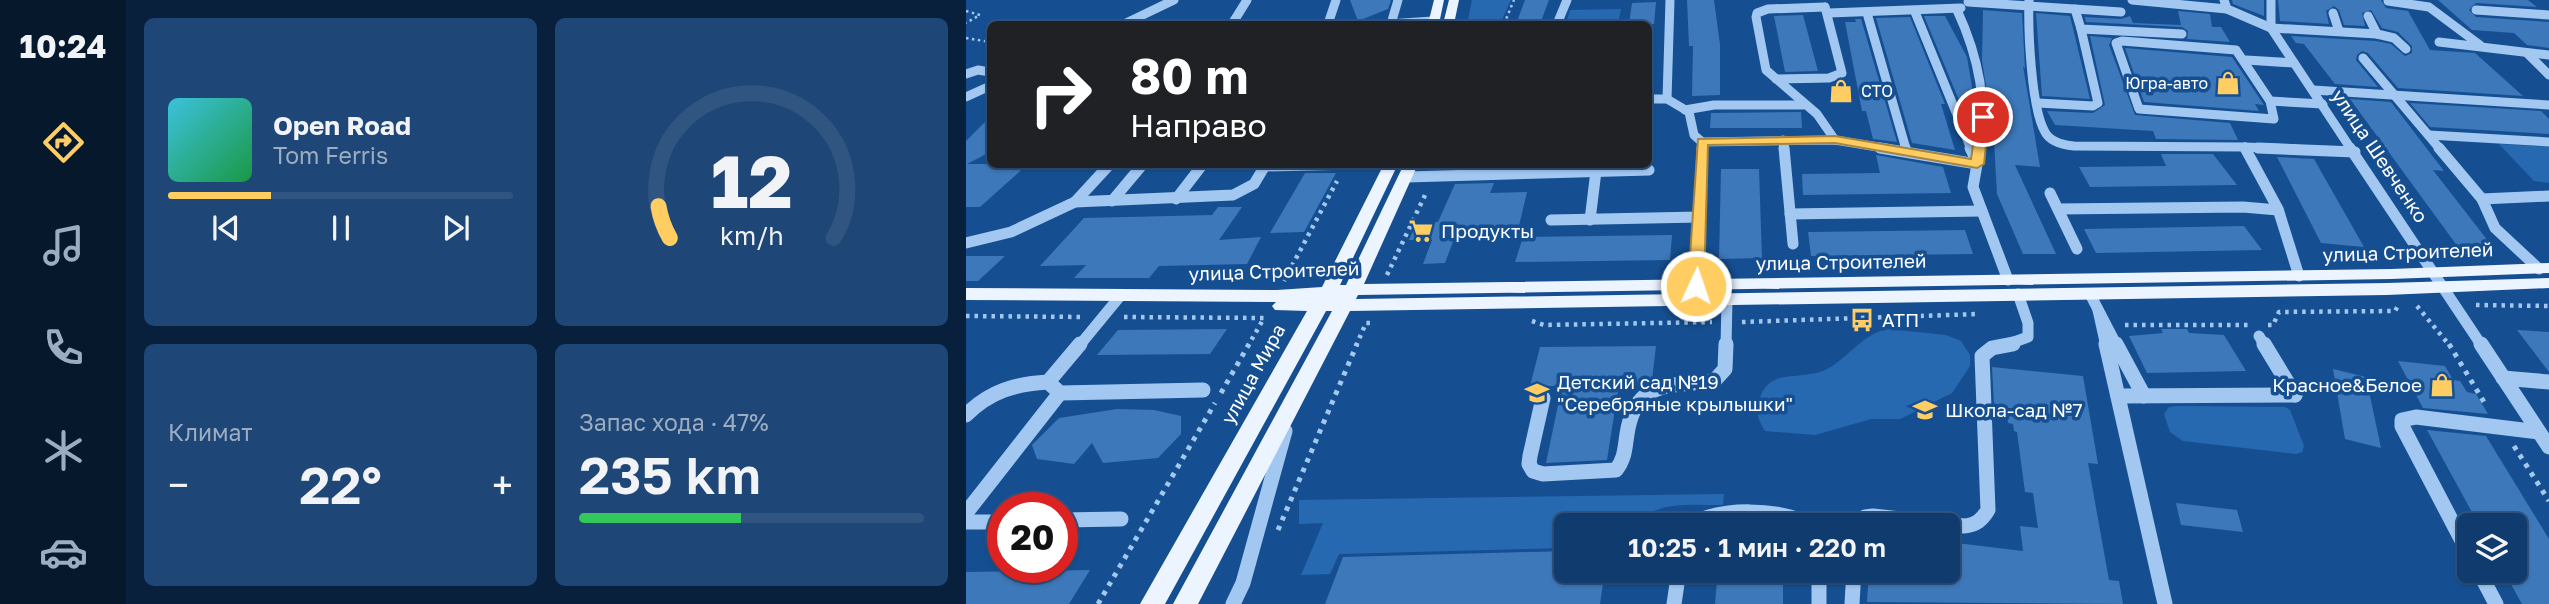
<!DOCTYPE html>
<html lang="ru">
<meta charset="utf-8">
<style>
body{margin:0;font-family:"Golos Text",sans-serif;background:#1e4676;color:#f1f3f6;height:100vh;display:flex;flex-direction:column;font-size:26px;white-space:nowrap}
*{box-sizing:border-box;margin:0}
p{font-size:23px;color:#9cadc2}
.icon{flex:none;width:38px;height:38px;fill:none;stroke:currentColor;stroke-width:2;stroke-linecap:round;stroke-linejoin:round}
.map{position:relative;flex:1;overflow:hidden}
.details{display:flex;flex-direction:column;gap:18px;padding:18px;background:#09203c;width:840px}
.details>*{flex:none}
.top-card{position:absolute;left:21px;top:21px;width:665px;height:147px;border-radius:10px;box-shadow:0 2px 5px #0004,0 0 0 2px #305581;background:#202124;color:#fff;overflow:hidden}
.buttons{position:absolute;left:1491px;top:513px;display:grid;gap:14px}
.buttons a{display:grid;place-items:center;width:70px;height:70px;border-radius:10px;background:#103b6e;box-shadow:0 2px 5px #0004,0 0 0 2px #305581;font-size:35px}
.speed{position:absolute;left:21px;top:492px;display:flex;gap:14px;font-size:35px;font-weight:700;text-align:center}
.speed>*{display:grid;place-content:center;width:91px;height:91px;border-radius:50%;background:#103b6e;box-shadow:0 2px 5px #0004,0 0 0 2px #305581;line-height:1}
.speed .limit{border:10px solid #d22;background:#fff;color:#111}
.pin{position:absolute;display:grid;place-items:center;width:60px;height:60px;color:#fff;margin:-30px;border:4px solid #fff;border-radius:50%;box-shadow:0 2px 7px #0007}
.me{position:absolute;width:77px;margin:-38px;rotate:3deg;stroke-linejoin:round;filter:drop-shadow(0 0 5px #0008)}
.turn{display:flex;align-items:center;gap:24px;height:147px;padding:0 28px;font-size:32px}
.turn .icon{width:91px;height:91px;stroke-width:2.5}
.turn b{display:block;font-size:49px;line-height:60px}
.big{font-size:52px;font-weight:600;line-height:1.1}
.details .widget{flex:1;display:flex;flex-direction:column;justify-content:center;gap:10px;min-width:0;padding:0 24px;border-radius:10px;background:#1e4676}
.details .dial{align-items:center;gap:0}
.dial svg{height:182px;overflow:visible;fill:none;stroke:#305581;stroke-width:7;stroke-linecap:round;text-anchor:middle}
.dial text{fill:#f1f3f6;stroke:none}
.song{display:flex;align-items:center;gap:21px}
.cover{width:84px;height:84px;border-radius:10px;background:linear-gradient(135deg,hsl(190 70% 55%),hsl(140 70% 35%))}
.played{height:7px;border-radius:4px;background:linear-gradient(90deg,#ffcd62 30%,#305581 30%)}
.keys{display:flex;justify-content:space-around;direction:ltr}
.heat{display:flex;justify-content:space-between;align-items:center;font-size:38px;direction:ltr}
.charge{height:10px;border-radius:5px;background:linear-gradient(90deg,#34c759 47%,#305581 0)}
.details .tiles{flex:1;display:grid;gap:18px;grid-template-columns:repeat(2,1fr)}
.trip{position:absolute;left:588px;top:513px;width:406px;height:70px;border-radius:10px;background:#103b6e;box-shadow:0 2px 5px #0004,0 0 0 2px #305581;font-weight:600;line-height:70px;text-align:center}
main{display:flex;flex:1;min-height:0}
.tab-bar{display:flex;flex-direction:column;width:126px;justify-content:space-around;align-items:center;background:#06182c;color:#9cadc2}
.tab-bar .icon{width:49px;height:49px}
.tab-bar .current{color:#ffcd62}
.tab-bar b{font-size:32px;color:#f1f3f6}
.map>svg:first-child{display:block}
.green{fill:#2769b1}
.building{fill:#3d78ba}
.lines{fill:none;stroke-linecap:round;stroke-linejoin:round}
.path-far2{stroke:#a2c8f1;stroke-width:2.5;stroke-dasharray:2.5 3.5;stroke-linecap:butt}
.path-far1{stroke:#a2c8f1;stroke-width:4.5;stroke-dasharray:3.5 5;stroke-linecap:butt}
.path{stroke:#a2c8f1;stroke-width:5;stroke-dasharray:4.5 6;stroke-linecap:butt}
.minor-far2{stroke:#a2c8f1;stroke-width:9}
.minor-far1{stroke:#a2c8f1;stroke-width:11}
.minor{stroke:#a2c8f1;stroke-width:15}
.major{fill:#ecf4ff;fill-rule:evenodd}
.route{fill:#ffcd62;stroke:#a68540;stroke-width:2}
.labels{text-anchor:middle;stroke-width:7;stroke-linejoin:round;paint-order:stroke}
.far-poi-label{font-size:16px;fill:#fff;stroke:#154f92;text-anchor:end}
.street-label{font-size:19px;fill:#fff;stroke:#154f92}
.poi-label{font-size:19px;fill:#fff;stroke:#154f92;text-anchor:start}
</style>
<main>
<nav class="tab-bar">
<b>10:24</b>
<svg class="icon current" aria-label="directions" viewBox="0 0 24 24"><path d="M12 3l9 9-9 9-9-9zM9 14v-3h6M13 9l2 2-2 2"/></svg>
<svg class="icon" aria-label="music" viewBox="0 0 24 24"><path d="M9 18V5l10-2v13"/><circle cx="6" cy="18" r="3"/><circle cx="16" cy="16" r="3"/></svg>
<svg class="icon" aria-label="phone" viewBox="0 0 24 24"><path d="M5 4h4l2 5-3 2q2 4 5 5l2-3 5 2v4C11 20 4 13 5 4z"/></svg>
<svg class="icon" aria-label="climate" viewBox="0 0 24 24"><path d="M12 3v18M4 7l16 10M4 17L20 7"/></svg>
<svg class="icon" aria-label="car" viewBox="0 0 24 24"><path d="M5 17H2v-5l4-1 3-4h7l3 4 3 1v5h-3M9 17h6M6 11h13"/><circle cx="7" cy="17" r="2"/><circle cx="17" cy="17" r="2"/></svg>
</nav>
<section class="details">
<div class="tiles">
<div class="widget">
<div class="song"><i class="cover"></i><div><b>Open Road</b><p>Tom Ferris</p></div></div>
<div class="played"></div>
<div class="keys"><svg class="icon" aria-label="previous" viewBox="0 0 24 24"><path d="M18 5L8 12l10 7zM5 5v14"/></svg><svg class="icon" aria-label="pause" viewBox="0 0 24 24"><path d="M8 5v14M16 5v14"/></svg><svg class="icon" aria-label="next" viewBox="0 0 24 24"><path d="M6 5l10 7-10 7zM19 5v14"/></svg></div>
</div>
<div class="widget dial"><svg viewBox="0 0 100 80">
<path d="M14 69A42 42 0 1 1 86 69"/>
<path d="M14 69A42 42 0 0 1 9 55" stroke="#ffcd62"/>
<text x="50" y="56" font-size="32" font-weight="700">12</text>
<text x="50" y="72" font-size="11">km/h</text>
</svg></div>
<div class="widget"><p>Климат</p>
<div class="heat"><a>−</a><b class="big">22°</b><a>+</a></div>
</div>
<div class="widget"><p>Запас хода · 47%</p><b class="big">235 km</b><div class="charge"></div></div>
</div>
</section>
<div class="map">
<svg width="1583" height="604" viewBox="0 0 1583 604">
<rect width="100%" height="100%" fill="#154f92"/>
<g class="green">
<polygon points="506,0 545,0 534,24 501,24"/>
<polygon points="655,9 652,24 600,24 604,10"/>
<polygon points="1533,144 1583,147 1583,183 1568,181"/>
<path d="M922,329L980,335L995,341L1004,355V366L986,393L934,419H905L849,435L799,431C792,419 790,414 793,401C803,364 837,384 865,367C885,354 899,333 922,329Z"/>
<polygon points="1211,406 1319,407 1324,410 1338,446 1336,452 1330,454 1217,441 1204,432 1198,414 1203,407"/>
<path d="M758,494L757,505C732,506 686,499 673,525H600V548L373,554L364,574L335,575L357,523L333,524V500Z"/>
</g>
<g class="building">
<polygon points="384,0 425,0 422,9 392,21"/>
<polygon points="559,0 583,0 574,24 550,24"/>
<polygon points="721,0 748,0 754,45 754,95 726,96 727,46 723,46"/>
<polygon points="1266,0 1298,0 1298,16 1267,4"/>
<polygon points="1312,0 1415,0 1420,8 1442,11 1464,50 1509,53 1557,96 1432,88 1402,53 1396,51 1391,55 1390,60 1412,87 1369,84 1338,44 1330,43 1325,36 1410,41 1425,44 1439,56 1446,53 1446,46 1432,32 1416,28 1405,10 1396,13 1399,26 1378,25 1373,10 1368,6 1360,11 1363,24 1314,21"/>
<polygon points="1472,0 1562,0 1571,7 1510,3 1503,10 1510,17 1583,22 1583,48 1561,45 1548,33 1506,30"/>
<polygon points="690,2 688,24 663,24 666,3"/>
<polygon points="1017,10 1056,13 1059,69 1057,66 1074,167 1049,165 1090,254 1057,254 1031,194 1026,106 1023,106 1016,60"/>
<polygon points="1212,11 1244,14 1246,27 1255,27 1264,42 1221,39 1222,31 1216,27 1120,22 1119,17 1155,19 1164,16 1167,23 1215,25"/>
<polygon points="1070,13 1104,16 1124,99 1076,96"/>
<polygon points="837,15 852,71 819,72 808,16"/>
<polygon points="958,16 979,16 1001,57 1009,105 995,105"/>
<polygon points="944,17 979,104 975,104 989,150 946,143 910,18"/>
<polygon points="889,19 895,19 931,142 907,139 900,111 896,111 879,22 890,22"/>
<polygon points="1124,36 1146,38 1143,45 1169,115 1264,123 1272,140 1190,139 1187,131 1089,125 1081,111 1127,113 1139,105"/>
<polygon points="1159,48 1266,57 1298,105 1289,104 1293,111 1178,102"/>
<polygon points="1384,99 1425,102 1478,171 1467,170 1529,250 1492,247"/>
<polygon points="1444,103 1575,111 1583,119 1583,134 1464,127"/>
<polygon points="835,112 836,128 744,128 745,113"/>
<polygon points="24,117 24,152 1,164 62,164 14,207 0,207 0,141"/>
<polygon points="1195,154 1247,154 1271,185 1124,187 1113,167 1200,166"/>
<polygon points="910,155 977,167 985,193 837,195 836,174 914,173"/>
<polygon points="1311,157 1348,159 1398,247 1355,243"/>
<polygon points="755,169 793,169 796,258 753,259"/>
<polygon points="339,173 370,173 338,232 304,233"/>
<polygon points="528,183 524,193 561,192 552,230 491,231 479,263 457,264 466,240 443,240 451,222 472,222 489,184"/>
<polygon points="252,207 276,207 253,240 295,237 281,264 193,266 183,278 108,278 120,265 74,266 118,218 246,215"/>
<polygon points="1278,226 1296,250 1130,253 1118,229"/>
<polygon points="999,230 1007,254 845,256 842,232"/>
<polygon points="706,235 704,260 549,262 557,237"/>
<polygon points="0,256 39,256 12,281 0,281"/>
<polygon points="261,329 244,354 131,355 152,330"/>
<polygon points="1195,329 1221,329 1223,333 1258,335 1280,371 1181,373 1163,336 1197,333"/>
<polygon points="1551,330 1583,332 1583,372"/>
<polygon points="690,346 686,380 679,384 653,384 641,460 580,463 596,386 564,386 574,347"/>
<polygon points="1432,361 1479,366 1487,380 1494,381 1501,392 1510,394 1522,414 1457,408"/>
<polygon points="1026,367 1117,376 1132,464 1122,463 1143,580 1153,581 1157,604 901,602 903,570 982,570 982,542 1057,551 1054,526 1072,528 1067,493 1059,492 1051,432 1048,431 1047,424 1042,423 1040,405 1028,404"/>
<polygon points="1367,369 1400,377 1415,448 1379,439"/>
<polygon points="151,409 188,410 215,416 215,434 192,458 137,463 126,443 108,464 71,459 66,445 93,418"/>
<polygon points="1461,430 1520,436 1583,539 1583,604 1556,604 1537,570 1549,570 1549,525 1513,525"/>
<polygon points="1210,503 1271,510 1277,532 1215,525"/>
<polygon points="600,551 600,570 639,570 634,604 359,604 377,557"/>
<polygon points="124,570 103,604 0,604 0,572"/>
<polygon points="752,570 817,570 817,604 749,604"/>
</g>
<g class="lines">
<g class="path-far2">
<polyline points="0,11 14,15 0,23"/>
<polyline points="538,24 548,0"/>
<polyline points="0,38 24,42"/>
</g>
<g class="path-far1">
<polyline points="421,275 461,191"/>
<polyline points="318,281 371,181"/>
<polyline points="1510,305 1583,306"/>
<polyline points="1451,306 1484,346"/>
<polyline points="0,316 118,317"/>
<polyline points="158,317 298,318 282,346"/>
<polyline points="566,321 578,325 746,322"/>
<polyline points="776,322 1012,314"/>
<polyline points="1159,325 1283,325"/>
<polyline points="1302,325 1307,325 1313,312 1429,311 1432,306"/>
<polyline points="390,346 400,323 404,323"/>
</g>
<g class="path">
<polyline points="1483,344 1521,407"/>
<polyline points="255,393 283,344"/>
<polyline points="1548,446 1583,501"/>
<polyline points="312,530 391,344"/>
<polyline points="132,604 249,403"/>
</g>
<g class="minor-far2">
<path d="M1063,0C1062,29 1065,108 1079,132C1084,142 1098,145 1108,146L1279,147"/>
<polyline points="1166,0 1261,9"/>
<polyline points="1258,0 1261,9 1305,28 1411,34 1428,38 1440,49"/>
<polyline points="1305,0 1305,28"/>
<polyline points="1422,1 1463,7 1514,45"/>
<polyline points="1002,2 1155,12"/>
<polyline points="859,7 802,9 791,13 790,17 800,70 851,114 869,140"/>
<polyline points="1109,9 1115,29 1216,34"/>
<path d="M991,10C1011,53 1022,101 1014,149"/>
<polyline points="1510,10 1583,15"/>
<polyline points="949,12 1005,149"/>
<polyline points="863,13 995,8"/>
<polyline points="901,13 940,149"/>
<polyline points="1367,13 1373,31"/>
<polyline points="1402,16 1411,34"/>
<polyline points="158,24 208,0"/>
<polyline points="222,24 241,24"/>
<polyline points="266,24 281,0"/>
<polyline points="362,24 370,0"/>
<polyline points="422,24 467,21"/>
<polyline points="425,24 432,0"/>
<polyline points="591,24 601,0"/>
<polyline points="1305,28 1385,149"/>
<polygon points="1156,41 1270,50 1304,101 1308,119 1173,109 1150,43"/>
<polyline points="1473,42 1583,55"/>
<polyline points="1561,53 1583,75"/>
<polyline points="1397,58 1474,149"/>
<polyline points="1280,60 1328,63"/>
<polyline points="0,74 12,70 24,72"/>
<polyline points="810,79 863,78 876,73 859,7"/>
<polyline points="1347,90 1583,105"/>
<polyline points="0,97 24,86"/>
<polyline points="682,99 701,99 723,112 728,135 736,142 736,149"/>
<polyline points="701,99 704,0"/>
<polyline points="1304,101 1357,104"/>
<polyline points="1072,103 1127,106 1132,103 1115,29"/>
<polyline points="719,110 748,105 837,105"/>
<polyline points="1463,135 1583,142"/>
<polyline points="817,140 818,149"/>
<polyline points="736,142 869,140 924,149"/>
<polyline points="1281,149 1279,147 1330,149"/>
</g>
<g class="minor-far1">
<polyline points="818,148 827,244"/>
<polyline points="914,148 1011,164"/>
<polyline points="939,148 940,151"/>
<polyline points="1004,148 1010,160"/>
<polyline points="1014,148 1007,187 1042,280"/>
<polyline points="1279,148 1312,209 1333,276"/>
<polyline points="1292,148 1389,152"/>
<polyline points="1384,148 1516,346"/>
<polyline points="1473,148 1516,199"/>
<polyline points="299,166 389,164"/>
<polyline points="441,177 683,170"/>
<polyline points="1084,193 1111,249"/>
<polyline points="210,199 237,164"/>
<polyline points="146,201 177,164"/>
<polyline points="109,202 144,164"/>
<polyline points="1092,209 1277,207 1312,210"/>
<polyline points="824,214 1016,211"/>
<polyline points="585,220 734,217"/>
<polyline points="624,220 630,171"/>
<polyline points="0,243 45,232 109,202 267,195 288,184 300,164"/>
<polyline points="1573,269 1529,228 1516,199 1583,196"/>
<polyline points="730,286 736,148"/>
<polyline points="1124,294 1151,346"/>
<polyline points="1132,310 1140,346"/>
<polyline points="1293,336 1299,346"/>
<polyline points="113,346 155,295"/>
<polyline points="760,346 761,299"/>
<polyline points="1037,346 1062,337 1062,323 1052,294"/>
</g>
<g class="minor">
<polyline points="114,344 82,382 94,393 237,390"/>
<polyline points="1140,344 1199,604"/>
<polyline points="1150,344 1178,396"/>
<polyline points="1298,344 1329,395"/>
<polyline points="1515,344 1583,447"/>
<polyline points="1537,378 1583,382"/>
<polyline points="1152,396 1329,395"/>
<path d="M577,398L564,456L563,464L567,471L577,474L650,470C659,459 659,447 661,434C669,380 703,386 748,381L759,369L760,344"/>
<path d="M0,415C24,391 49,384 82,382"/>
<polyline points="0,513 94,393"/>
<polyline points="96,520 155,519"/>
<polyline points="0,522 37,522"/>
<path d="M723,525C756,507 811,508 845,525"/>
<path d="M892,525L899,517L907,516L998,526C1010,525 1016,520 1022,510L1016,356L1026,348L1047,344"/>
<polyline points="1503,554 1436,426 1436,420 1450,417 1573,432"/>
<polyline points="853,570 853,604"/>
<polyline points="1512,570 1530,604"/>
<polyline points="267,604 277,583 319,431"/>
<polyline points="708,604 713,570"/>
<polyline points="886,604 888,570"/>
</g>
<g class="major">
<polygon points="468,0 478,0 473,24 462,24"/>
<polygon points="483,0 493,0 488,24 477,24"/>
<polygon points="418,164 432,164 374,285 380,285 438,164 452,164 398,284 1425,269 1583,263 1583,273 1425,279 392,295 390,299 1421,283 1583,278 1583,288 1421,295 384,311 232,604 207,604 366,311 360,311 199,604 174,604 341,311 309,310 306,306 310,302 0,300 0,288 311,290 356,287"/>
</g>
</g>
<polygon class="route" points="1017,114 1023,117 1018,164 1011,168 869,143 742,145 738,286 730,291 722,286 732,139 869,136 1005,159 1011,117"/>
<defs>
<g id="shop-bare" transform="scale(1.89)"><path d="M-5-2.5h2.3a2.7 3.5 0 0 1 5.4 0H5L5.5 6h-11ZM-1.5-2.5h3a1.5 2.3 0 0 0-3 0Z" fill="#ffcd62" stroke="#154f92" stroke-width="2.5" paint-order="stroke"/></g>
<g id="supermarket-bare" transform="scale(1.89)"><path d="M-6-5.5h2.5l.6 2H6L4.5 2H-2.5L-4.4-4H-6ZM-1.5 3.2a1.3 1.3 0 1 0 .1 0ZM3 3.2a1.3 1.3 0 1 0 .1 0Z" fill="#ffcd62" stroke="#154f92" stroke-width="2.5" paint-order="stroke"/></g>
<g id="bus-bare" transform="scale(1.89)"><path d="M-5-6H5V4H4V6H2V4H-2V6H-4V4H-5ZM-3.5-4V0h7V-4ZM-3.5 1.2v1.5H-2V1.2ZM2 1.2v1.5H3.5V1.2Z" fill="#ffcd62" stroke="#154f92" stroke-width="2.5" paint-order="stroke"/></g>
<g id="school-bare" transform="scale(1.89)"><path d="M0-5L7-2L0 1L-7-2ZM-4 1L0 2.5L4 1V4Q0 6-4 4Z" fill="#ffcd62" stroke="#154f92" stroke-width="2.5" paint-order="stroke"/></g>
</defs>
<g fill-rule="evenodd">
<use href="#shop-bare" x="1262" y="83"/>
<use href="#shop-bare" x="875" y="91"/>
<use href="#supermarket-bare" x="455" y="231"/>
<use href="#bus-bare" x="896" y="320"/>
<use href="#shop-bare" x="1476" y="385"/>
<use href="#school-bare" x="571" y="393"/>
<use href="#school-bare" x="959" y="410"/>
</g>
<g class="labels">
<g class="far-poi-label">
<text x="1242" y="89">Югра-авто</text>
<text x="895" y="97" text-anchor="start">СТО</text>
</g>
<g class="street-label">
<text transform="translate(1414 156) rotate(56)" y="7">улица Шевченко</text>
<text transform="translate(1442 252) rotate(-2)" y="7">улица Строителей</text>
<text transform="translate(875 262) rotate(-1)" y="7">улица Строителей</text>
<text transform="translate(308 271) rotate(-2)" y="7">улица Строителей</text>
<text transform="translate(287 374) rotate(-61)" y="7">улица Мира</text>
</g>
<g class="poi-label">
<text x="475" y="238">Продукты</text>
<text x="916" y="327">АТП</text>
<text x="591" y="389">Детский сад №19<tspan x="591" dy="22">"Серебряные крылышки"</tspan></text>
<text x="1456" y="392" text-anchor="end">Красное&amp;Белое</text>
<text x="979" y="417">Школа-сад №7</text>
</g>
</g>
</svg>
<div class="buttons">
<a><svg class="icon" aria-label="layers" viewBox="0 0 24 24"><path d="M12 4l9 5-9 5-9-5zM3 14l9 5 9-5"/></svg></a>
</div>
<div class="speed"><div class="limit">20</div></div>
<div class="pin" style="left:1017px;top:117px;background:#d93025"><svg class="icon" aria-label="arrive" viewBox="0 0 24 24"><path d="M6 21V4h12l-3 4 3 4H6"/></svg></div>
<svg class="me" style="left:730px;top:286px" viewBox="-20 -20 40 40"><circle r="17" fill="#ffcd62" stroke="#fff" stroke-width="3"/><path d="M0-11L8 9 0 5-8 9z" fill="#fff"/></svg>
<div class="trip">10:25 · 1 мин · 220 m</div>
<div class="top-card">
<div class="turn"><svg class="icon" aria-label="right" viewBox="0 0 24 24"><path d="M7 20v-9h11M14 6l5 5-5 5"/></svg><div><b>80 m</b>Направо</div></div>
</div>
</div>
</main>
